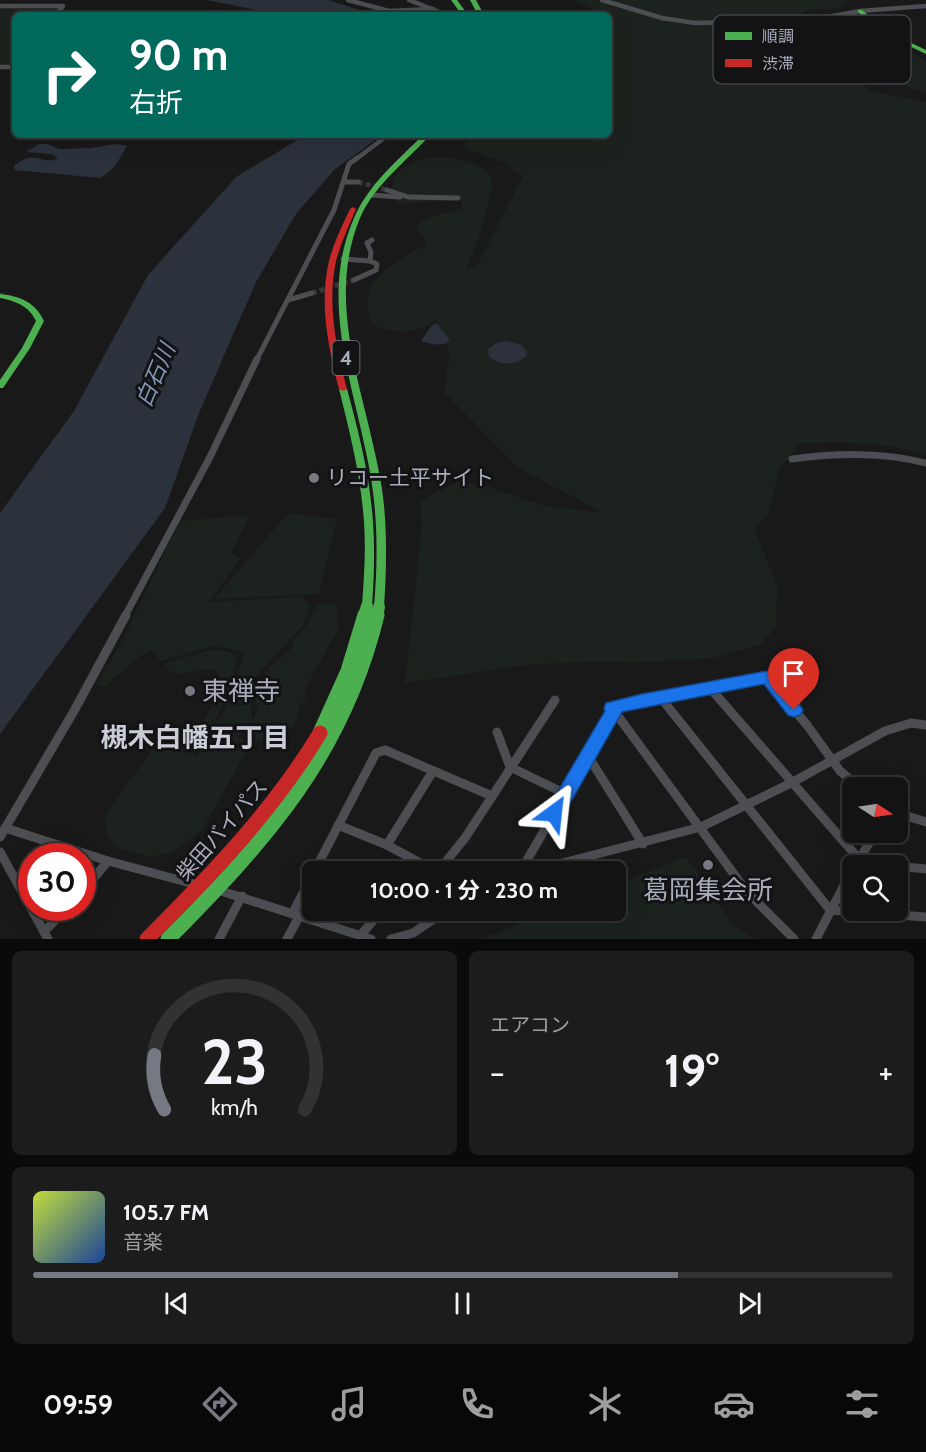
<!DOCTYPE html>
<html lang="ja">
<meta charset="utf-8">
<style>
body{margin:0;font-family:Cabin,"Noto Sans JP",sans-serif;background:#1c1c1c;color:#f1f3f6;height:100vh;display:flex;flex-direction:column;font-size:22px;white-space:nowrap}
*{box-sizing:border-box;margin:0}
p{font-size:20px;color:#9d9ea0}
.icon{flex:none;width:33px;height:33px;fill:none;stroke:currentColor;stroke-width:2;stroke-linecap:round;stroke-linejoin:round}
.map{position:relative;height:939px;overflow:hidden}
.details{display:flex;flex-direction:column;gap:12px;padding:12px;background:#0a0a0a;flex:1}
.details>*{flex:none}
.banner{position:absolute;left:12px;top:12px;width:600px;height:126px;border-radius:9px;box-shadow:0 6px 24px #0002,0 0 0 2px #323233;background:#00695c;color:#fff;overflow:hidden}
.needle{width:39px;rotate:102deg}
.buttons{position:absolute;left:842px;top:777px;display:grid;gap:12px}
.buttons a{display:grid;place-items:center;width:66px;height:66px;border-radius:9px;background:#131313;box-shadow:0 6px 24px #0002,0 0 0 2px #323233;font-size:30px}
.speed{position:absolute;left:18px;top:843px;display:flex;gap:12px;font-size:30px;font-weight:700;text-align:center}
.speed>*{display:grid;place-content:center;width:78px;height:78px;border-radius:50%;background:#131313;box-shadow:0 6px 24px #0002,0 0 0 2px #323233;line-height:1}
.speed .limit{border:9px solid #d22;background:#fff;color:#111}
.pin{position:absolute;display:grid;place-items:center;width:51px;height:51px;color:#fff;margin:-62px -26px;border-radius:50% 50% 50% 0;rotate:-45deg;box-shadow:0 0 6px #0007}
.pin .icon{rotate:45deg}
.me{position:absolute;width:66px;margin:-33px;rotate:30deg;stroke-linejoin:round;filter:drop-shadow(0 0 4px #0008)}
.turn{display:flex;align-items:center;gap:21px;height:126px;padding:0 18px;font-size:27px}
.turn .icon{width:78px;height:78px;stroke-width:2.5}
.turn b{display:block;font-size:42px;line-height:51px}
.big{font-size:45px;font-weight:700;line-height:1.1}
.details .tile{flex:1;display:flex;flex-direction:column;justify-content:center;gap:9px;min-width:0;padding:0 21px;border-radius:9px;background:#1c1c1c}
.details .dial{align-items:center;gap:0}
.dial svg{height:156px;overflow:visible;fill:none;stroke:#323233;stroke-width:7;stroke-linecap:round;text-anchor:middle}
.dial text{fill:#f1f3f6;stroke:none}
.song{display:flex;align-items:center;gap:18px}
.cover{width:72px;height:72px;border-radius:9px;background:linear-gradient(135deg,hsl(70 70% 55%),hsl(220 70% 35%))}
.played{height:6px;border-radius:3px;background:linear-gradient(90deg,#777982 75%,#323233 75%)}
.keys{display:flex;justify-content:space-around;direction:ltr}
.heat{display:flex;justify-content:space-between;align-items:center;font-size:33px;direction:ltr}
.details .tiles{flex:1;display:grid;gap:12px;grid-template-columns:1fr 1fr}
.tile:last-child{grid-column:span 2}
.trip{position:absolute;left:302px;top:861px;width:324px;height:60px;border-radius:9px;background:#131313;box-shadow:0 6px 24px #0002,0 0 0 2px #323233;font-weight:700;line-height:60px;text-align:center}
.menu{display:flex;height:96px;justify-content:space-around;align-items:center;background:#080808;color:#9d9ea0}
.menu .icon{width:42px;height:42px}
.menu .selected{color:#777982}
.menu b{font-size:27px;color:#f1f3f6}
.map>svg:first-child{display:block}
.green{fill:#1c231e}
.water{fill:#2b323c}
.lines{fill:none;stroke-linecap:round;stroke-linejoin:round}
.stream{stroke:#2b323c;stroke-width:1.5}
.street-tunnel{stroke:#363739;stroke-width:5;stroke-dasharray:5 3;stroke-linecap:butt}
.street-far3{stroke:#4d4e52;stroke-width:4.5}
.street-far2{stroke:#4d4e52;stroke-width:5}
.street-far1{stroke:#4d4e52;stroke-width:7}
.street{stroke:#4d4e52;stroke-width:9}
.fast{fill:#4caf50;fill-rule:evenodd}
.jam{fill:#c62828;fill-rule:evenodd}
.fast-bridge-far1{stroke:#4caf50;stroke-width:12}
.fast-bridge{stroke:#4caf50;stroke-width:15}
.jam-bridge{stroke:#c62828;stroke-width:15}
.route{fill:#1a73e8;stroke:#114b97;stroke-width:1.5}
.poi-dot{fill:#777982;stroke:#131315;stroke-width:2}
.labels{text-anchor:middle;stroke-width:6;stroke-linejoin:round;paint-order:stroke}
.shield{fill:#131315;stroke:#7c7f88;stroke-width:1.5}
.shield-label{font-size:20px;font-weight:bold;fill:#a9adba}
.poi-label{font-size:21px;fill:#a9adba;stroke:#131315;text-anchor:start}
.street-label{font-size:21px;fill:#a9adba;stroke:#131315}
.water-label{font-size:22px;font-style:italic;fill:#7f98b7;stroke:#131315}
.near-poi-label{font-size:26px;fill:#a9adba;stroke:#131315;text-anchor:start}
.near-neighbourhood-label{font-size:27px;font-weight:bold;fill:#cbcdd6;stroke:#131315}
.key{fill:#131315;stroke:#404147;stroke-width:1.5}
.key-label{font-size:16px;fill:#a9adba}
</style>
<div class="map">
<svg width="926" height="939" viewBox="0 0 926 939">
<rect width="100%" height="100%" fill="#191919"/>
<g class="green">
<path d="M571,0H847C835,14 828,8 814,9C806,9 793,18 787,22L832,28L899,44L926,62V93L887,81L838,60L839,66L871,91L926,102V456C887,441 841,442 800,443L780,469L767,517L754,528L777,586L776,627L760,645L713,658L630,663L618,661L534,664L405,683L422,526L420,501L457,482L489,487L545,506L603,513L517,467L444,392L450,354L437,319C416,334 399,334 374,326C351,283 394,262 428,244L415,228C426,214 447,214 462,208L461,199L398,204L393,197C393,192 392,184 394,179C405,151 468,152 486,172C489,174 491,180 493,184L482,228L466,270L478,264L523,176L505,163L464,148L466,139L481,135H609V42L612,35L609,36V15Z"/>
<polygon points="0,6 60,6 54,15 15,15 15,65 0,65"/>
<polygon points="288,513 337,519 319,594 214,599"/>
<polygon points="250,515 231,553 240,559 209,602 302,597 311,605 303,626 259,673 250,688 252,722 237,736 250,745 202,830 172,852 151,857 118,848 108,836 104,816 157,743 197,756 214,724 222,716 245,652 214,646 160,661 153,650 140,656 104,687 96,685 119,647 180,521"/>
<path d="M328,603L336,605L339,628L307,685L305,691L307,696L298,709C302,724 283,738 269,741C261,742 253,738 245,736L258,710L253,694L270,667L295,645L291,643L304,629L319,604Z"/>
<path d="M216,649L232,653L237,660C230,697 216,719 198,751H193C198,722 218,707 219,672L211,669L175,674L170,672L164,663Z"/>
<polygon points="686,857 733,925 756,939 481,939 551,911 615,910 615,885"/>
</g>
<g class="water">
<polygon points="207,0 328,0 375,15 280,15"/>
<polygon points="306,135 382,135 334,170 296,214 256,282 199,413 165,508 0,734 0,513 74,411 148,275 236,177"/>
<path d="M39,144H48L59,149L90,148L116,144L127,146C119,159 115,170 100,178L15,170L14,166C36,147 43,167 58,158L51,154L26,152Z"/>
<path d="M437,323L450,341C440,347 432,344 421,341L431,326Z"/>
<path d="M506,341L522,345L527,353L526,356C515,366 499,366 489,356L488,349L495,344Z"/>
</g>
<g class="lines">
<polyline class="stream" points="0,293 4,294"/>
<g class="street-tunnel">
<polyline points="358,182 387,190"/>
<polyline points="312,293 354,280"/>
</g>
<g class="street-far3">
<polyline points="348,0 389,11 433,9"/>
<polyline points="409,0 447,15"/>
<polyline points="602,0 662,18 695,23 811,20 860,11 926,6"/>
<polyline points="0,6 63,6 56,15"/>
<polyline points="0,67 15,67"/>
<polyline points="355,160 388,135"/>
</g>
<g class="street-far2">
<polyline points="344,182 358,182"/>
<polyline points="387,190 408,197 458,198"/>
<polyline points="371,195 400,197"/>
<polyline points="343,259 370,261 377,264 376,270 354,280"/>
<polyline points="370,261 371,252 367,243 372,240"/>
<polyline points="288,300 312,293"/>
<polyline points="256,361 334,210 349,164 357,158"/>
</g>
<g class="street-far1">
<path d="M792,459C838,453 881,452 926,463"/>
<polyline points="125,616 210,457 257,359"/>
</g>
<g class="street">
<polyline points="710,688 859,859 897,866"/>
<polyline points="661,698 830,910 926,917"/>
<polyline points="497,732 510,767 566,794"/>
<polyline points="588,756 643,844"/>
<polyline points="897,813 926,822"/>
<polyline points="338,825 387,845 435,871"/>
<polyline points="5,828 108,861 198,885"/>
<polyline points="0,837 74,711 126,615"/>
<polyline points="387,845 433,771"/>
<polyline points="0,852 48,939"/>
<polyline points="855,866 876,832"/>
<polyline points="897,866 926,869"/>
<polyline points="314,872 376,753 385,750 492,796"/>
<polyline points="434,872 444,864 465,838 555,700"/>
<polyline points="520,872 614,711"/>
<polyline points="528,872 701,827 793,782 885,731 911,723 926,725"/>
<polyline points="218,890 371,939"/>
<polyline points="82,892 108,861"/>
<polyline points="293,912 312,876"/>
<polyline points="44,932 67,908"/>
<polyline points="360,936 382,910"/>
<polyline points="219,939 242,896"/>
<polyline points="287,939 300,915"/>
<polyline points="391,939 413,933 447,910"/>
<polyline points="794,939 747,892 612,708 642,700 767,678 807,725 840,771 860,788"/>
<polyline points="816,939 852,870"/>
</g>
<g class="fast">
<polygon points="451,0 457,0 468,15 462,15"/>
<polygon points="470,0 476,0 484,15 478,15"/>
<polygon points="858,10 862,10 890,33 926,50 926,54 886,35 858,12"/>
<path d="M423,135H430C406,162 375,184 360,218C326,300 362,385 378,467C388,513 387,560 384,607L383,610H375L374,607C378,560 378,513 369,467C354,385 318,300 354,218C368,185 398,160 423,135Z"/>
<path d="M0,294C20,296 35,302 44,321L30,348L3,388H0V380L22,348L36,321C29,306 16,301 0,298Z"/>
<path d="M340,387H343L347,389C359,433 370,477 373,522C375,550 374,578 372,606L371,609H363L362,606C364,578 366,550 364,522C361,477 350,433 339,389Z"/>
</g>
<path class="jam" d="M353,207L356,209C349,226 341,242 336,261C327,304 336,347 347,389L343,391L339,389C328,347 319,303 329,261C334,242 342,226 350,209Z"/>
<g class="fast-bridge-far1">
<polyline points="364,616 367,606"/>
<polyline points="377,616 379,607"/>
</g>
<g class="fast-bridge">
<polyline points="320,733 348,671 365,615"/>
<path d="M168,939C267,839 343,755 377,615"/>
</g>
<path class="jam-bridge" d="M147,939C211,875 273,811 320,733"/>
</g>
<polygon class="route" points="767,671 773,673 800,705 803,710 800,715 794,717 788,715 764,684 622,712 561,819 554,821 548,819 545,813 548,808 605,711 604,708 606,703 642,694"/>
<g class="poi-dot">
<circle cx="314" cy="478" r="6"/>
<circle cx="190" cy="691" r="6"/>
<circle cx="708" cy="865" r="6"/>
</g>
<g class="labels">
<rect class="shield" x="332.5" y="341" width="27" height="34" rx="4.5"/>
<g class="shield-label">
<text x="346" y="365">4</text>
</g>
<g class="poi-label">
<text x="326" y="485">リコー土平サイト</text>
</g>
<g class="street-label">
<text transform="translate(222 830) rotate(-49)" y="7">柴田バイパス</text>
</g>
<g class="water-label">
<text transform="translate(155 375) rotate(-67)" y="8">白石川</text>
</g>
<g class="near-poi-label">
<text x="202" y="700">東禅寺</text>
<text x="708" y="899" text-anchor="middle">葛岡集会所</text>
</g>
<g class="near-neighbourhood-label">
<text x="195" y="747">槻木白幡五丁目</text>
</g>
</g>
<rect x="713" y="15" width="198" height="69" rx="9" class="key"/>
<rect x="725" y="32" width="27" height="8" fill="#4caf50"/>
<rect x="725" y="59" width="27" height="8" fill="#c62828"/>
<g class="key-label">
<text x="762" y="42">順調</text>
<text x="762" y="69">渋滞</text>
</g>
</svg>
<div class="buttons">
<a><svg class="needle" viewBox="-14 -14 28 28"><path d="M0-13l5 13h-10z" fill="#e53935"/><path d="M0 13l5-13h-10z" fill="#9d9ea0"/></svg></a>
<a><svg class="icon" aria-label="search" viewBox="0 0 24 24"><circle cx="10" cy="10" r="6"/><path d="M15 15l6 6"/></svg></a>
</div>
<div class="speed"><div class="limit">30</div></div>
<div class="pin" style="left:794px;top:710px;background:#d93025"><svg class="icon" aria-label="arrive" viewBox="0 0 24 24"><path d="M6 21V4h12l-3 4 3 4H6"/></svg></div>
<svg class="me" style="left:554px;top:813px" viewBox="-20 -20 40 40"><path d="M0-17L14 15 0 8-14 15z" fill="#1a73e8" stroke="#fff" stroke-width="4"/></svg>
<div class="trip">10:00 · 1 分 · 230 m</div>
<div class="banner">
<div class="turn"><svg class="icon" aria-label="right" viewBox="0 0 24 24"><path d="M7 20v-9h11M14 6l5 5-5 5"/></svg><div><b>90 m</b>右折</div></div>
</div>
</div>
<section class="details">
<div class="tiles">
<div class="tile dial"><svg viewBox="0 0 100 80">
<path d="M14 69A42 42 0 1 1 86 69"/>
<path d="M14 69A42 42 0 0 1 9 41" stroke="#777982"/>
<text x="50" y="56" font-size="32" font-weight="700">23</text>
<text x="50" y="72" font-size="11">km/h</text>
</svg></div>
<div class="tile"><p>エアコン</p>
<div class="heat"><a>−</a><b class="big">19°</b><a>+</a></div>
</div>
<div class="tile">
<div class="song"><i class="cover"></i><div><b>105.7 FM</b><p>音楽</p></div></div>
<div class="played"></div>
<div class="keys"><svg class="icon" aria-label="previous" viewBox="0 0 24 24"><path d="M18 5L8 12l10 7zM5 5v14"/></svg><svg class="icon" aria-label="pause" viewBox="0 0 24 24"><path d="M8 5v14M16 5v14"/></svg><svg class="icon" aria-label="next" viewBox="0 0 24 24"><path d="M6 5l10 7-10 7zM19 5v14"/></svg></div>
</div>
</div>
</section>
<nav class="menu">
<b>09:59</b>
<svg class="icon selected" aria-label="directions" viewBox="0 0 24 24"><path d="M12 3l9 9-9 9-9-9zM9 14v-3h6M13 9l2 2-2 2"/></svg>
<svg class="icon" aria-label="music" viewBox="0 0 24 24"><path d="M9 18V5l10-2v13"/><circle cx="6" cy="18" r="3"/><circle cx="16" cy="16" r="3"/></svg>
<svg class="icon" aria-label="phone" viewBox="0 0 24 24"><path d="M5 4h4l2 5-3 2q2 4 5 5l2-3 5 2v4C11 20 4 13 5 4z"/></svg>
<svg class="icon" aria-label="climate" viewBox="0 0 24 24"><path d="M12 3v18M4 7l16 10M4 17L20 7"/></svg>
<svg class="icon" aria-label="car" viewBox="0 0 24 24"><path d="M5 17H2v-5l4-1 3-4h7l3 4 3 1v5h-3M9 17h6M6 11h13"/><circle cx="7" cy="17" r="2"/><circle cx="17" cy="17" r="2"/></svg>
<svg class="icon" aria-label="filters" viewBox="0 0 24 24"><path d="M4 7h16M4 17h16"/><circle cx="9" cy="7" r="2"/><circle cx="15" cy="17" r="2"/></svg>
</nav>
